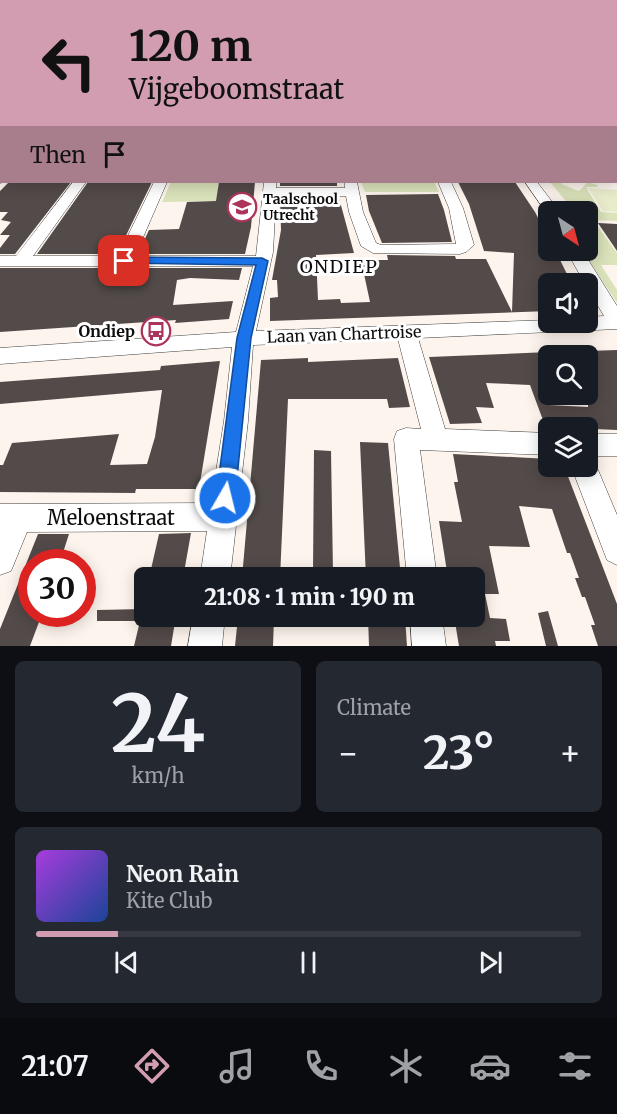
<!DOCTYPE html>
<meta charset="utf-8">
<style>
body{margin:0;font-family:Merriweather,serif;background:#242831;color:#f1f3f6;height:100vh;display:flex;flex-direction:column;font-size:22px;white-space:nowrap}
*{box-sizing:border-box;margin:0}
p{font-size:20px;color:#9ea1a6}
.icon{flex:none;width:33px;height:33px;fill:none;stroke:currentColor;stroke-width:2;stroke-linecap:round;stroke-linejoin:round}
.map{position:relative;height:646px;overflow:hidden}
.side{display:flex;flex-direction:column;gap:15px;padding:15px;background:#0d0f14;flex:1}
.side>*{flex:none}
.top-card{position:absolute;left:0px;top:0px;width:618px;height:183px;box-shadow:0 3px 15px #0003;background:#d29db0;color:#111;overflow:hidden}
.needle{width:39px;rotate:144deg}
.buttons{position:absolute;left:538px;top:201px;display:grid;gap:12px}
.buttons a{display:grid;place-items:center;width:60px;height:60px;border-radius:9px;background:#171b24;box-shadow:0 3px 15px #0003;font-size:30px}
.speed{position:absolute;left:18px;top:549px;display:flex;gap:12px;font-size:30px;font-weight:700;text-align:center}
.speed>*{display:grid;place-content:center;width:78px;height:78px;border-radius:50%;background:#171b24;box-shadow:0 3px 15px #0003;line-height:1}
.speed .limit{border:9px solid #d22;background:#fff;color:#111}
.pin{position:absolute;display:grid;place-items:center;width:51px;height:51px;color:#fff;margin:-26px;border-radius:12px;box-shadow:0 3px 9px #0006}
.me{position:absolute;width:66px;margin:-33px;rotate:8deg;stroke-linejoin:round;filter:drop-shadow(0 0 4px #0008)}
.turn{display:flex;align-items:center;gap:21px;height:126px;padding:0 30px;font-size:27px}
.turn .icon{width:78px;height:78px;stroke-width:2.5}
.turn b{display:block;font-size:42px;line-height:51px}
.then{display:flex;align-items:center;height:57px;padding:0 30px;background:#0003;gap:12px;font-size:22px}
.big{font-size:45px;font-weight:800;line-height:1.1}
.side .card{flex:1;display:flex;flex-direction:column;justify-content:center;gap:9px;min-width:0;padding:0 21px;border-radius:9px;background:#242831}
.side .dial{align-items:center;gap:0}
.dial b{font-size:78px;line-height:1}
.song{display:flex;align-items:center;gap:18px}
.cover{width:72px;height:72px;border-radius:9px;background:linear-gradient(135deg,hsl(280 70% 55%),hsl(220 70% 35%))}
.played{height:6px;border-radius:3px;background:linear-gradient(90deg,#d29db0 15%,#363941 15%)}
.keys{display:flex;justify-content:space-around;direction:ltr}
.heat{display:flex;justify-content:space-between;align-items:center;font-size:33px;direction:ltr}
.side .tiles{flex:1;display:grid;gap:15px;grid-template-columns:1fr 1fr}
.card:last-child{grid-column:span 2}
.trip{position:absolute;left:134px;top:567px;width:351px;height:60px;border-radius:9px;background:#171b24;box-shadow:0 3px 15px #0003;font-weight:800;line-height:60px;text-align:center}
.tabs{display:flex;height:96px;justify-content:space-around;align-items:center;background:#090b0e;color:#9ea1a6}
.tabs .icon{width:42px;height:42px}
.tabs .on{color:#d29db0}
.tabs b{font-size:27px;color:#f1f3f6}
.map>svg:first-child{display:block}
.green{fill:#dbe3bb}
.pitch{fill:#e9eccb}
.building{fill:#534b4a}
.lines{fill:none;stroke-linecap:round;stroke-linejoin:round}
.minor-casing{stroke:#3f3f3f;stroke-width:1}
.minor{fill:#fff;fill-rule:evenodd}
.route{fill:#1a73e8;stroke:#114b97;stroke-width:1.5}
.labels{text-anchor:middle;stroke-width:6;stroke-linejoin:round;paint-order:stroke}
.far-poi-label{font-size:14px;font-weight:bold;fill:#0c0c0c;stroke:#fff;text-anchor:start}
.poi-label{font-size:16px;font-weight:bold;fill:#0c0c0c;stroke:#fff;text-anchor:end}
.street-label{font-size:16px;fill:#0c0c0c;stroke:#fff}
.neighbourhood-label{font-size:18px;letter-spacing:1.5px;fill:#0c0c0c;stroke:#fff}
.near-street-label{font-size:20px;fill:#0c0c0c;stroke:#fff}
</style>
<div class="map">
<svg width="617" height="646" viewBox="0 0 617 646">
<rect width="100%" height="100%" fill="#fdf5ed"/>
<g class="green">
<polygon points="171,182 219,182 218,189 226,201 162,202"/>
<polygon points="361,182 434,182 439,192 365,192"/>
<polygon points="550,182 563,182 561,184 579,191 588,182 597,185 598,187 586,187 601,212 617,213 617,221 593,220 617,253 617,265 601,265 617,290 617,303 583,251 588,250 588,212 574,211"/>
</g>
<polygon class="pitch" points="588,188 617,190 617,212 603,211"/>
<g class="building">
<polygon points="9,182 71,182 15,254 0,254 0,248 10,235 0,235 11,222 1,220 8,212 0,212 0,191"/>
<polygon points="88,182 152,182 117,254 37,254"/>
<polygon points="219,182 255,182 251,227 245,254 138,254 149,230 179,229 187,202 216,201"/>
<rect x="280" y="182" width="57" height="4"/>
<polygon points="458,182 515,182 535,212 549,239 549,250 555,250 572,284 540,284 549,297 549,311 270,321 270,298 278,297 277,280 272,280 281,230 280,198 339,198 354,253 316,255 318,300 340,299 341,303 370,302 361,260 388,260 387,255 455,256 456,259 486,259 512,312 514,253 484,251 469,204"/>
<polygon points="438,194 444,210 452,242 382,243 369,211 366,195"/>
<polygon points="598,223 617,224 617,251"/>
<polygon points="0,268 242,268 239,280 190,278 177,280 173,305 233,301 229,319 175,323 176,320 0,332"/>
<polygon points="617,350 617,430 549,427 547,431 530,385 486,383 494,408 476,407 482,423 450,424 429,357 549,352 549,405 588,407 588,351"/>
<polygon points="308,358 308,362 398,358 410,407 389,408 387,399 288,399 280,578 242,578 261,360"/>
<polygon points="220,361 199,489 136,489 135,493 0,492 0,465 3,465 12,443 119,434 110,465 147,464 155,437 162,390 0,404 0,382 160,370 161,366"/>
<polygon points="360,442 388,443 401,578 366,578"/>
<polygon points="314,450 331,451 333,572 313,572"/>
<polygon points="453,454 549,459 549,466 564,466 617,604 617,646 598,646 591,625 595,625 585,597 582,597 575,578 579,578 570,553 567,553 552,509 519,506 530,547 489,546 499,594 485,594 490,618 506,619 510,641 495,641 496,646 459,646 454,616 474,616 474,578 448,578 439,521 462,522 454,482 458,482"/>
<polygon points="191,533 183,578 149,578 159,534"/>
<polygon points="38,534 69,534 60,562 32,562 32,614 42,614 30,646 0,646 0,629"/>
<polygon points="144,609 144,616 176,616 171,646 134,646 140,621 97,621 97,610"/>
<polygon points="548,611 558,646 546,646 538,613"/>
<polygon points="368,616 405,617 407,646 369,646"/>
<polygon points="238,617 274,617 273,646 235,646"/>
</g>
<g class="lines">
<g class="minor-casing">
<g id="minor">
<rect x="0" y="81" width="2" height="4"/>
<polygon points="0,111 2,111 0,118"/>
<rect x="0" y="137" width="2" height="6"/>
<polygon points="2,174 2,182 5,182 0,183"/>
<polygon points="73,182 86,182 33,256 118,256 154,182 167,182 135,256 256,256 264,182 276,182 276,188 345,188 345,182 357,182 363,212 376,243 381,245 456,244 449,208 438,182 451,182 463,208 474,245 466,252 460,254 373,253 361,246 349,212 346,196 276,196 273,252 256,331 549,320 549,322 588,322 588,317 604,316 588,289 588,284 585,284 566,250 582,250 617,306 617,329 418,338 445,429 549,433 549,455 420,450 437,578 407,578 394,439 397,431 406,428 421,429 398,339 253,345 248,421 230,578 200,578 207,531 27,532 11,571 0,575 0,504 211,503 224,421 232,347 0,364 0,348 236,332 253,266 0,266 0,256 16,256"/>
<polygon points="525,182 537,182 560,212 549,212 548,215"/>
<polygon points="588,434 617,434 617,456 590,456 593,458 617,515 617,565 607,560 571,466 588,466"/>
<polygon points="193,616 225,616 222,646 188,646"/>
<polygon points="410,616 442,616 446,646 412,646"/>
</g>
</g>
<use href="#minor" class="minor"/>
</g>
<linearGradient id="sky" x2="0" y2="1"><stop stop-color="#94c9eb"/><stop offset="0.47" stop-color="#fefaf7"/><stop offset="1" stop-color="#fefaf7" stop-opacity="0"/></linearGradient>
<rect width="617" height="172" fill="url(#sky)"/>
<polygon class="route" points="124,257 262,258 268,261 251,338 235,498 232,504 225,507 219,504 216,498 237,338 256,265 120,263 120,258"/>
<defs>
<g id="school-ring" transform="scale(1.5)"><circle r="9.5" fill="#fff" stroke="#ac345a" stroke-width="1.5"/><path d="M0-5L7-2L0 1L-7-2ZM-4 1L0 2.5L4 1V4Q0 6-4 4Z" fill="#ac345a"/></g>
<g id="bus-ring" transform="scale(1.5)"><circle r="9.5" fill="#fff" stroke="#ac345a" stroke-width="1.5"/><path d="M-5-6H5V4H4V6H2V4H-2V6H-4V4H-5ZM-3.5-4V0h7V-4ZM-3.5 1.2v1.5H-2V1.2ZM2 1.2v1.5H3.5V1.2Z" fill="#ac345a"/></g>
</defs>
<g fill-rule="evenodd">
<use href="#school-ring" x="242" y="207"/>
<use href="#bus-ring" x="156" y="331"/>
</g>
<g class="labels">
<g class="far-poi-label">
<text x="263" y="204">Taalschool<tspan x="263" dy="16">Utrecht</tspan></text>
</g>
<g class="poi-label">
<text x="135" y="337">Ondiep</text>
</g>
<g class="street-label">
<text transform="translate(344 334) rotate(-2)" y="6">Laan van Chartroise</text>
</g>
<g class="neighbourhood-label">
<text x="339" y="273">ONDIEP</text>
</g>
<g class="near-street-label">
<text x="111" y="525">Meloenstraat</text>
</g>
</g>
</svg>
<div class="buttons">
<a><svg class="needle" viewBox="-14 -14 28 28"><path d="M0-13l5 13h-10z" fill="#e53935"/><path d="M0 13l5-13h-10z" fill="#9ea1a6"/></svg></a>
<a><svg class="icon" aria-label="sound" viewBox="0 0 24 24"><path d="M4 9h4l5-4v14l-5-4H4zM17 9q2 3 0 6"/></svg></a>
<a><svg class="icon" aria-label="search" viewBox="0 0 24 24"><circle cx="10" cy="10" r="6"/><path d="M15 15l6 6"/></svg></a>
<a><svg class="icon" aria-label="layers" viewBox="0 0 24 24"><path d="M12 4l9 5-9 5-9-5zM3 14l9 5 9-5"/></svg></a>
</div>
<div class="speed"><div class="limit">30</div></div>
<div class="pin" style="left:124px;top:261px;background:#d93025"><svg class="icon" aria-label="arrive" viewBox="0 0 24 24"><path d="M6 21V4h12l-3 4 3 4H6"/></svg></div>
<svg class="me" style="left:225px;top:498px" viewBox="-20 -20 40 40"><circle r="17" fill="#1a73e8" stroke="#fff" stroke-width="3"/><path d="M0-11L8 9 0 5-8 9z" fill="#fff"/></svg>
<div class="trip">21:08 · 1 min · 190 m</div>
<div class="top-card">
<div class="turn"><svg class="icon" aria-label="left" viewBox="0 0 24 24"><path d="M17 20v-9H6M10 6l-5 5 5 5"/></svg><div><b>120 m</b>Vijgeboomstraat</div></div>
<div class="then">Then<svg class="icon" aria-label="arrive" viewBox="0 0 24 24"><path d="M6 21V4h12l-3 4 3 4H6"/></svg></div>
</div>
</div>
<section class="side">
<div class="tiles">
<div class="card dial"><b>24</b><p>km/h</p></div>
<div class="card"><p>Climate</p>
<div class="heat"><a>−</a><b class="big">23°</b><a>+</a></div>
</div>
<div class="card">
<div class="song"><i class="cover"></i><div><b>Neon Rain</b><p>Kite Club</p></div></div>
<div class="played"></div>
<div class="keys"><svg class="icon" aria-label="previous" viewBox="0 0 24 24"><path d="M18 5L8 12l10 7zM5 5v14"/></svg><svg class="icon" aria-label="pause" viewBox="0 0 24 24"><path d="M8 5v14M16 5v14"/></svg><svg class="icon" aria-label="next" viewBox="0 0 24 24"><path d="M6 5l10 7-10 7zM19 5v14"/></svg></div>
</div>
</div>
</section>
<nav class="tabs">
<b>21:07</b>
<svg class="icon on" aria-label="directions" viewBox="0 0 24 24"><path d="M12 3l9 9-9 9-9-9zM9 14v-3h6M13 9l2 2-2 2"/></svg>
<svg class="icon" aria-label="music" viewBox="0 0 24 24"><path d="M9 18V5l10-2v13"/><circle cx="6" cy="18" r="3"/><circle cx="16" cy="16" r="3"/></svg>
<svg class="icon" aria-label="phone" viewBox="0 0 24 24"><path d="M5 4h4l2 5-3 2q2 4 5 5l2-3 5 2v4C11 20 4 13 5 4z"/></svg>
<svg class="icon" aria-label="climate" viewBox="0 0 24 24"><path d="M12 3v18M4 7l16 10M4 17L20 7"/></svg>
<svg class="icon" aria-label="car" viewBox="0 0 24 24"><path d="M5 17H2v-5l4-1 3-4h7l3 4 3 1v5h-3M9 17h6M6 11h13"/><circle cx="7" cy="17" r="2"/><circle cx="17" cy="17" r="2"/></svg>
<svg class="icon" aria-label="filters" viewBox="0 0 24 24"><path d="M4 7h16M4 17h16"/><circle cx="9" cy="7" r="2"/><circle cx="15" cy="17" r="2"/></svg>
</nav>
